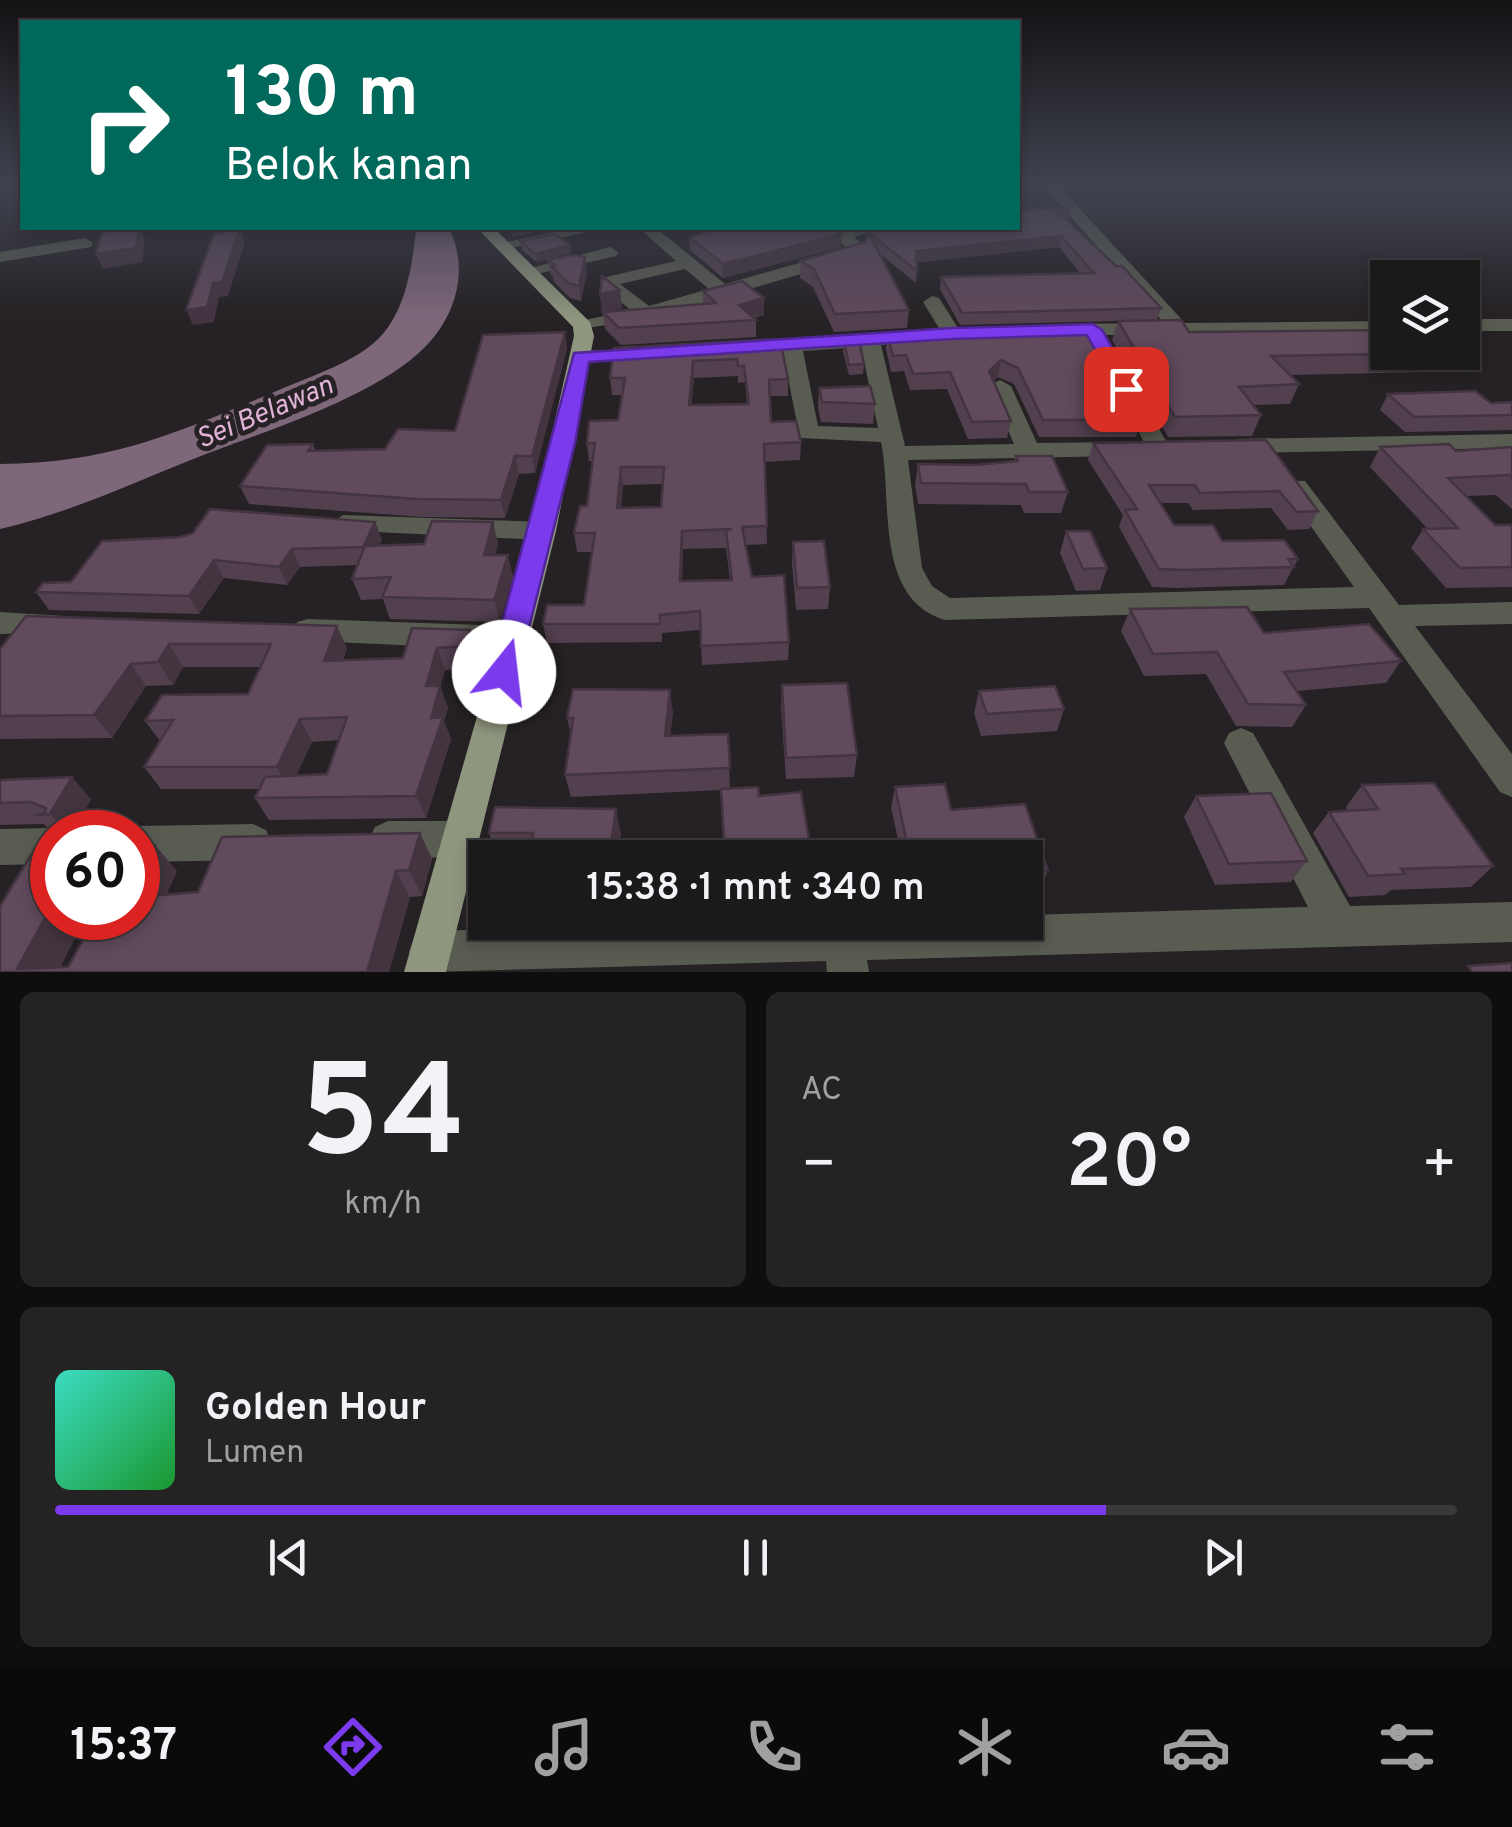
<!DOCTYPE html>
<html lang="id">
<meta charset="utf-8">
<style>
body{margin:0;font-family:Overpass,sans-serif;background:#252224;color:#f1f3f6;height:100vh;display:flex;flex-direction:column;font-size:38px;white-space:nowrap}
*{box-sizing:border-box;margin:0}
p{font-size:32px;color:#a0a0a3}
.icon{flex:none;width:55px;height:55px;fill:none;stroke:currentColor;stroke-width:2;stroke-linecap:round;stroke-linejoin:round}
.map{position:relative;height:972px;overflow:hidden}
.details{display:flex;flex-direction:column;gap:20px;padding:20px;background:#0f0e0f;flex:1}
.details>*{flex:none}
.top-card{position:absolute;left:20px;top:20px;width:1000px;height:210px;border-radius:0px;box-shadow:0 5px 15px #0003,0 0 0 2px #3a383a;background:#00695c;color:#fff;overflow:hidden}
.tools{position:absolute;left:1370px;top:260px;display:grid;gap:20px}
.tools a{display:grid;place-items:center;width:110px;height:110px;border-radius:0px;background:#1c191b;box-shadow:0 5px 15px #0003,0 0 0 2px #3a383a;font-size:50px}
.speed{position:absolute;left:30px;top:810px;display:flex;gap:20px;font-size:50px;font-weight:700;text-align:center}
.speed>*{display:grid;place-content:center;width:130px;height:130px;border-radius:50%;background:#1c191b;box-shadow:0 5px 15px #0003,0 0 0 2px #3a383a;line-height:1}
.speed .limit{border:15px solid #d22;background:#fff;color:#111}
.pin{position:absolute;display:grid;place-items:center;width:85px;height:85px;color:#fff;margin:-42px;border-radius:20px;box-shadow:0 5px 15px #0006}
.me{position:absolute;width:110px;margin:-55px;rotate:16deg;stroke-linejoin:round;filter:drop-shadow(0 0 8px #0008)}
.turn{display:flex;align-items:center;gap:35px;height:210px;padding:0 40px;font-size:45px}
.turn .icon{width:130px;height:130px;stroke-width:2.5}
.turn b{display:block;font-size:70px;line-height:85px}
.big{font-size:75px;font-weight:600;line-height:1.1}
.details .card{flex:1;display:flex;flex-direction:column;justify-content:center;gap:15px;min-width:0;padding:0 35px;border-radius:15px;background:#252224}
.details .dial{align-items:center;gap:0}
.dial b{font-size:130px;line-height:1}
.song{display:flex;align-items:center;gap:30px}
.cover{width:120px;height:120px;border-radius:15px;background:linear-gradient(135deg,hsl(170 70% 55%),hsl(130 70% 35%))}
.played{height:10px;border-radius:5px;background:linear-gradient(90deg,#7c3aed 75%,#3a383a 75%)}
.keys{display:flex;justify-content:space-around;direction:ltr}
.heat{display:flex;justify-content:space-between;align-items:center;font-size:55px;direction:ltr}
.details .tiles{flex:1;display:grid;gap:20px;grid-template-columns:1fr 1fr}
.card:last-child{grid-column:span 2}
.trip{position:absolute;left:468px;top:840px;width:575px;height:100px;border-radius:0px;background:#1c191b;box-shadow:0 5px 15px #0003,0 0 0 2px #3a383a;font-weight:600;line-height:100px;text-align:center}
.dock{display:flex;height:160px;justify-content:space-around;align-items:center;background:#0b0a0b;color:#a0a0a3}
.dock .icon{width:70px;height:70px}
.dock .selected{color:#7c3aed}
.dock b{font-size:45px;color:#f1f3f6}
.map>svg:first-child{display:block}
.water{fill:#7f677a}
.lines{fill:none;stroke-linecap:round;stroke-linejoin:round}
.street{fill:#595c51;fill-rule:evenodd}
.primary{fill:#8f967e;fill-rule:evenodd}
.wall{fill:#53404f;fill-rule:evenodd}
.shaded-wall{fill:#433440}
.building{fill:#604a5c;stroke:#433440;stroke-width:2.5;fill-rule:evenodd}
.route{fill:#7c3aed;stroke:#51269a;stroke-width:2.5}
.labels{text-anchor:middle;stroke-width:10;stroke-linejoin:round;paint-order:stroke}
.water-label{font-size:28px;font-style:italic;fill:#e0b2d6;stroke:#252124}
</style>
<div class="map">
<svg width="1512" height="972" viewBox="0 0 1512 972">
<rect width="100%" height="100%" fill="#252124"/>
<path class="water" d="M416,228H449C469,268 457,314 426,346C378,396 266,431 201,456C132,483 73,512 0,529V464C112,463 179,432 279,390C311,376 357,362 381,336C406,309 413,263 416,228Z"/>
<g class="lines">
<g class="street">
<polygon points="1043,185 1058,185 1185,323 1388,321 1388,333 1106,335 1170,448 1166,453 1150,453 1086,336 1058,336 1048,330 1058,324 1164,323"/>
<polygon points="573,228 606,228 501,250 493,245"/>
<path d="M639,228H656L725,284L849,249L821,228H880L854,237L865,246L863,256L653,317L576,330V322L631,310L604,289L601,285L606,277L676,261ZM685,269L709,289L649,306L620,284Z"/>
<polygon points="85,238 93,243 91,247 0,262 0,252"/>
<polygon points="610,247 618,252 616,256 528,276 519,271"/>
<polygon points="932,296 939,298 962,334 959,338 952,340 945,338 923,302"/>
<rect x="1462" y="319" width="50" height="12"/>
<path d="M918,330L925,332V340L881,345L905,446L1014,444L989,386L1000,380L1011,386L1037,443L1122,442L1134,449L1122,456L908,460L922,568L932,586L950,598L1354,587L1283,487L1287,481H1305L1399,605L1512,602V624L1415,626L1512,754V797L1500,792L1369,608L945,620C873,598 893,499 881,442L800,438L783,353L748,356L738,350C753,337 888,333 918,330ZM861,347L878,428L818,426L803,351Z"/>
<polygon points="643,349 650,351 650,359 581,363 571,357 581,351"/>
<polygon points="1512,434 1512,448 1237,453 1225,446 1237,439"/>
<polygon points="343,515 543,522 556,531 543,540 334,530 330,524"/>
<polygon points="0,612 64,616 68,624 64,632 0,634"/>
<polygon points="308,619 513,626 524,630 528,638 524,646 513,650 308,641 297,638 293,630 297,622"/>
<polygon points="1241,728 1253,733 1350,906 1512,902 1512,942 867,960 869,972 827,972 826,961 428,972 415,967 409,952 415,937 430,931 756,922 1025,922 1025,915 1308,907 1224,743 1229,733"/>
<path d="M388,821H458L471,826L477,838L471,850C446,860 400,861 375,851L369,839L375,827Z"/>
<polygon points="253,824 266,830 272,842 266,854 253,860 138,862 138,832 124,832 138,826"/>
<polygon points="52,828 63,832 52,832 52,864 0,865 0,829"/>
</g>
<polygon class="primary" points="477,228 494,228 590,322 594,336 556,531 446,972 404,972 530,531 574,336 573,327"/>
</g>
<g class="wall">
<polygon points="1020,211 1070,211 1068,221 1161,308 1157,320 1189,332 1437,353 1426,372 1290,375 1299,384 1290,404 1253,405 1261,415 1252,436 1168,437 1112,340 1118,321 960,325 940,289 941,277 1081,274 1059,247 917,262 916,283 879,253 909,310 907,328 834,332 813,287 800,278 801,261 865,242 867,231"/>
<polygon points="706,228 833,228 841,247 723,278 690,250 689,237 709,231"/>
<polygon points="520,241 571,253 537,262 522,250"/>
<polygon points="548,260 587,272 581,301 570,298 554,282 553,277 551,275"/>
<polygon points="620,290 622,308 606,312 703,304 703,291 764,298 764,315 754,318 756,320 756,337 621,345 605,329 600,294"/>
<polygon points="1088,324 1141,420 1136,437 1039,437 1014,384 998,377 993,381 1011,421 1007,438 968,439 947,389 910,390 904,371 891,372 886,349 887,333"/>
<path d="M780,339L788,379V396H770L771,422L801,442L800,460L765,462L767,544L746,545L752,577L789,642L788,660L702,665L700,630L662,633V642L547,643L543,624L584,605L592,552H577L574,533L587,506L592,461H589L587,444L618,420L622,395H612L610,378ZM738,376V383L745,382L747,404L691,405L694,378ZM663,484L661,507L621,508L623,485ZM726,548L730,580L682,581L683,549Z"/>
<polygon points="844,342 864,364 863,374 849,375 843,352"/>
<polygon points="567,348 535,473 519,474 505,518 422,517 249,504 240,486 313,444 315,450 385,449 455,431"/>
<polygon points="819,388 875,404 873,424 821,422 818,408"/>
<polygon points="1388,394 1491,403 1512,402 1512,430 1405,432 1380,410"/>
<polygon points="1266,440 1318,511 1309,529 1288,530 1271,508 1193,510 1188,503 1160,503 1174,525 1222,541 1298,559 1284,585 1176,588 1152,587 1119,527 1123,515 1088,460 1093,443"/>
<polygon points="1380,447 1456,451 1512,447 1512,509 1496,495 1466,496 1495,525 1512,525 1512,587 1446,588 1411,548 1423,529 1427,528 1370,467"/>
<polygon points="1016,456 1068,492 1061,513 1024,513 1021,505 918,504 915,485 918,464 975,465 1014,462"/>
<polygon points="1066,531 1107,568 1100,590 1076,591 1060,553"/>
<polygon points="382,539 379,546 498,543 495,555 513,576 500,622 390,619 383,599 361,600 352,579 357,565 300,567 287,585 224,578 199,614 49,610 36,592 71,582 102,541"/>
<polygon points="793,542 830,587 828,609 796,610 792,563"/>
<polygon points="1130,609 1264,633 1401,661 1386,683 1297,691 1306,705 1292,727 1236,726 1206,674 1144,676 1121,631"/>
<path d="M26,616L347,648L343,660L403,658L470,630L477,653L473,669L445,670L440,686L448,708L444,721L451,739L426,818L269,820L255,798L259,789H161L144,767L160,741L145,721L248,694L261,667H183L173,685L146,686L112,738L0,739V649ZM339,740L327,774L296,775L312,742Z"/>
<polygon points="782,685 857,755 854,777 786,779 781,707"/>
<polygon points="979,691 1064,709 1057,731 981,736 974,713"/>
<polygon points="673,712 670,736 728,734 730,789 759,796 812,858 498,858 489,833 621,834 619,844 723,840 721,790 571,797 565,775 571,735 567,718"/>
<polygon points="0,780 91,799 72,832 52,833 44,824 0,825"/>
<polygon points="1362,785 1493,866 1471,887 1391,890 1385,895 1349,897 1313,833 1329,812 1348,811 1346,807"/>
<polygon points="895,787 951,810 1048,870 1040,891 1025,892 1025,858 902,858 891,808"/>
<polygon points="1196,796 1307,861 1291,882 1215,885 1184,817"/>
<path d="M420,833L432,859L422,896L410,897L389,972H0L52,918H138L177,871L166,895L198,892ZM84,920H93L68,967H60Z"/>
<polygon points="529,922 602,922 530,924"/>
</g>
<g class="shaded-wall">
<polygon points="140,228 145,240 142,262 103,269 96,254"/>
<polygon points="240,228 245,242 228,296 219,297 214,322 193,325 186,310"/>
<polygon points="512,228 541,228 542,231 513,237"/>
<polygon points="842,234 841,247 723,278 723,264"/>
<polygon points="1061,236 1059,247 914,263 916,251"/>
<polygon points="570,245 571,253 537,262 535,254"/>
<polygon points="585,257 587,272 581,301 579,286"/>
<polygon points="620,290 622,308 602,312 600,294"/>
<polygon points="764,298 764,315 747,320 739,305"/>
<polygon points="565,332 567,348 535,473 532,456"/>
<polygon points="1001,360 998,377 986,387 989,371"/>
<polygon points="693,361 694,378 690,422 689,405"/>
<polygon points="515,456 519,474 505,518 501,500"/>
<polygon points="621,467 623,485 620,526 617,508"/>
<polygon points="375,522 382,539 370,565 363,547"/>
<polygon points="493,522 498,543 490,577 484,555"/>
<polygon points="682,531 683,549 681,600 680,581"/>
<polygon points="292,549 300,567 287,585 279,567"/>
<polygon points="508,555 513,576 500,622 494,600"/>
<polygon points="214,560 224,578 199,614 189,596"/>
<polygon points="337,626 347,648 334,683 324,661"/>
<polygon points="470,630 477,653 473,669 466,646"/>
<polygon points="169,644 183,667 173,685 158,662"/>
<polygon points="437,648 445,670 440,686 448,708 444,721 451,739 426,818 416,796 431,718 426,686"/>
<polygon points="131,664 146,686 112,738 94,715"/>
<polygon points="670,690 673,712 668,758 665,736"/>
<polygon points="300,719 312,742 290,789 277,767"/>
<polygon points="72,777 91,799 72,832 67,832 50,814"/>
<polygon points="616,809 621,834 617,858 611,844"/>
<polygon points="420,833 432,859 422,896 409,870"/>
<polygon points="155,845 177,871 152,923 138,908 138,880"/>
<polygon points="396,871 410,897 389,972 367,972"/>
<polygon points="52,905 52,918 81,918 84,920 58,972 17,969"/>
</g>
<g class="building">
<polygon points="1067,207 1070,211 1057,211 1116,266 1122,266 1161,308 962,313 941,277 1094,273 1061,236 916,251 917,271 867,231 883,228 1018,228 1018,209 1020,211"/>
<polygon points="131,228 139,228 136,248 96,254 102,232"/>
<polygon points="240,228 222,282 213,283 207,307 186,310 214,234"/>
<polygon points="720,228 833,228 842,234 723,264 689,237"/>
<polygon points="555,234 570,245 535,254 520,241"/>
<polygon points="869,234 909,310 835,314 814,269 801,261 865,242"/>
<polygon points="574,255 585,257 579,286 568,283 552,267 555,266 548,260"/>
<polygon points="602,276 620,290 600,294"/>
<polygon points="742,281 764,298 739,305 756,320 619,328 603,312 716,303 703,291"/>
<polygon points="1181,320 1189,332 1388,330 1388,352 1437,353 1271,356 1299,384 1239,387 1261,415 1175,417 1118,321"/>
<polygon points="1088,324 1141,420 1043,420 1018,368 1001,360 989,371 1011,421 972,422 950,372 913,374 906,355 893,356 887,333"/>
<polygon points="565,332 532,456 515,456 501,500 416,499 240,486 267,445 313,444 308,451 385,449 398,429 455,431 483,335"/>
<path d="M780,339L788,379L769,380L771,422L796,421L801,442L764,444L767,526L742,527L752,577L784,575L789,642L701,646L700,611L660,615V624H543L547,605H584L595,533H574L580,506H587L595,443L587,444L589,421L618,420L625,378H610L614,348ZM737,359L738,366H744L749,404L689,405L693,361ZM621,467H664L661,507L617,508ZM732,529L726,530L732,580L680,581L682,531Z"/>
<polygon points="859,340 864,364 849,365 844,342"/>
<polygon points="870,386 875,404 822,402 819,388"/>
<polygon points="1475,391 1491,403 1512,402 1512,415 1414,417 1388,394"/>
<polygon points="1266,440 1318,511 1297,512 1279,491 1200,493 1195,485 1149,485 1174,525 1213,525 1222,541 1284,540 1298,559 1288,559 1294,567 1183,570 1159,569 1125,510 1137,509 1093,443"/>
<polygon points="1449,444 1456,451 1512,447 1512,478 1510,475 1448,478 1495,525 1512,525 1512,567 1460,568 1423,529 1458,528 1380,447"/>
<polygon points="1016,456 1052,456 1068,492 1029,492 1026,484 921,483 918,464 975,465 1018,461"/>
<polygon points="210,509 375,522 363,547 292,549 279,567 214,560 189,596 36,592 43,583 71,582 102,541 181,537 193,533"/>
<polygon points="432,521 493,522 484,555 508,555 494,600 382,597 391,577 352,579 365,546 424,544"/>
<polygon points="1066,531 1090,531 1107,568 1083,569"/>
<polygon points="824,541 830,587 797,588 793,542"/>
<polygon points="1247,607 1264,633 1369,624 1401,661 1284,672 1306,705 1248,704 1217,652 1153,654 1130,609"/>
<polygon points="26,616 337,626 324,661 403,658 412,628 470,630 466,646 437,648 426,686 440,686 431,718 443,717 416,796 255,798 265,777 327,774 347,717 300,719 277,767 144,767 173,720 145,721 162,695 248,694 271,644 169,644 158,662 131,664 94,715 0,716 0,649"/>
<polygon points="847,683 857,755 786,758 782,685"/>
<polygon points="1055,686 1064,709 987,714 979,691"/>
<polygon points="573,689 670,690 665,736 728,734 730,768 565,775 573,718 567,718"/>
<polygon points="72,777 50,814 35,815 45,813 46,808 31,802 0,803 0,780"/>
<polygon points="1434,783 1493,866 1401,869 1405,874 1368,876 1329,812 1378,809 1362,785"/>
<polygon points="945,784 951,810 1025,804 1048,870 1025,872 1025,858 910,858 895,787"/>
<polygon points="758,787 759,796 801,792 812,858 529,858 533,833 489,833 495,807 616,809 611,844 724,840 721,789"/>
<polygon points="1271,793 1307,861 1229,864 1196,796"/>
<polygon points="420,833 409,870 396,871 367,972 0,972 0,906 34,850 52,850 52,905 17,969 68,967 95,918 138,918 138,897 198,892 222,837"/>
<polygon points="138,845 155,845 138,880"/>
<polygon points="1512,963 1512,972 1472,972 1468,966"/>
</g>
<linearGradient id="sky" x2="0" y2="1"><stop stop-color="#141214"/><stop offset="0.58" stop-color="#404350"/><stop offset="1" stop-color="#404350" stop-opacity="0"/></linearGradient>
<rect width="1512" height="321" fill="url(#sky)"/>
<polygon class="route" points="1093,324 1102,330 1136,389 1133,393 1119,393 1087,335 952,339 589,362 575,443 518,672 514,680 493,680 489,672 574,353 952,328"/>
<g class="labels">
<g class="water-label">
<text transform="translate(264 411) rotate(-23)" y="10">Sei Belawan</text>
</g>
</g>
</svg>
<div class="tools">
<a><svg class="icon" aria-label="layers" viewBox="0 0 24 24"><path d="M12 4l9 5-9 5-9-5zM3 14l9 5 9-5"/></svg></a>
</div>
<div class="speed"><div class="limit">60</div></div>
<div class="pin" style="left:1126px;top:389px;background:#d93025"><svg class="icon" aria-label="arrive" viewBox="0 0 24 24"><path d="M6 21V4h12l-3 4 3 4H6"/></svg></div>
<svg class="me" style="left:504px;top:672px" viewBox="-20 -20 40 40"><circle r="19" fill="#fff"/><path d="M0-13L10 11 0 6-10 11z" fill="#7c3aed"/></svg>
<div class="trip">15:38 · 1 mnt · 340 m</div>
<div class="top-card">
<div class="turn"><svg class="icon" aria-label="right" viewBox="0 0 24 24"><path d="M7 20v-9h11M14 6l5 5-5 5"/></svg><div><b>130 m</b>Belok kanan</div></div>
</div>
</div>
<section class="details">
<div class="tiles">
<div class="card dial"><b>54</b><p>km/h</p></div>
<div class="card"><p>AC</p>
<div class="heat"><a>−</a><b class="big">20°</b><a>+</a></div>
</div>
<div class="card">
<div class="song"><i class="cover"></i><div><b>Golden Hour</b><p>Lumen</p></div></div>
<div class="played"></div>
<div class="keys"><svg class="icon" aria-label="previous" viewBox="0 0 24 24"><path d="M18 5L8 12l10 7zM5 5v14"/></svg><svg class="icon" aria-label="pause" viewBox="0 0 24 24"><path d="M8 5v14M16 5v14"/></svg><svg class="icon" aria-label="next" viewBox="0 0 24 24"><path d="M6 5l10 7-10 7zM19 5v14"/></svg></div>
</div>
</div>
</section>
<nav class="dock">
<b>15:37</b>
<svg class="icon selected" aria-label="directions" viewBox="0 0 24 24"><path d="M12 3l9 9-9 9-9-9zM9 14v-3h6M13 9l2 2-2 2"/></svg>
<svg class="icon" aria-label="music" viewBox="0 0 24 24"><path d="M9 18V5l10-2v13"/><circle cx="6" cy="18" r="3"/><circle cx="16" cy="16" r="3"/></svg>
<svg class="icon" aria-label="phone" viewBox="0 0 24 24"><path d="M5 4h4l2 5-3 2q2 4 5 5l2-3 5 2v4C11 20 4 13 5 4z"/></svg>
<svg class="icon" aria-label="climate" viewBox="0 0 24 24"><path d="M12 3v18M4 7l16 10M4 17L20 7"/></svg>
<svg class="icon" aria-label="car" viewBox="0 0 24 24"><path d="M5 17H2v-5l4-1 3-4h7l3 4 3 1v5h-3M9 17h6M6 11h13"/><circle cx="7" cy="17" r="2"/><circle cx="17" cy="17" r="2"/></svg>
<svg class="icon" aria-label="filters" viewBox="0 0 24 24"><path d="M4 7h16M4 17h16"/><circle cx="9" cy="7" r="2"/><circle cx="15" cy="17" r="2"/></svg>
</nav>
